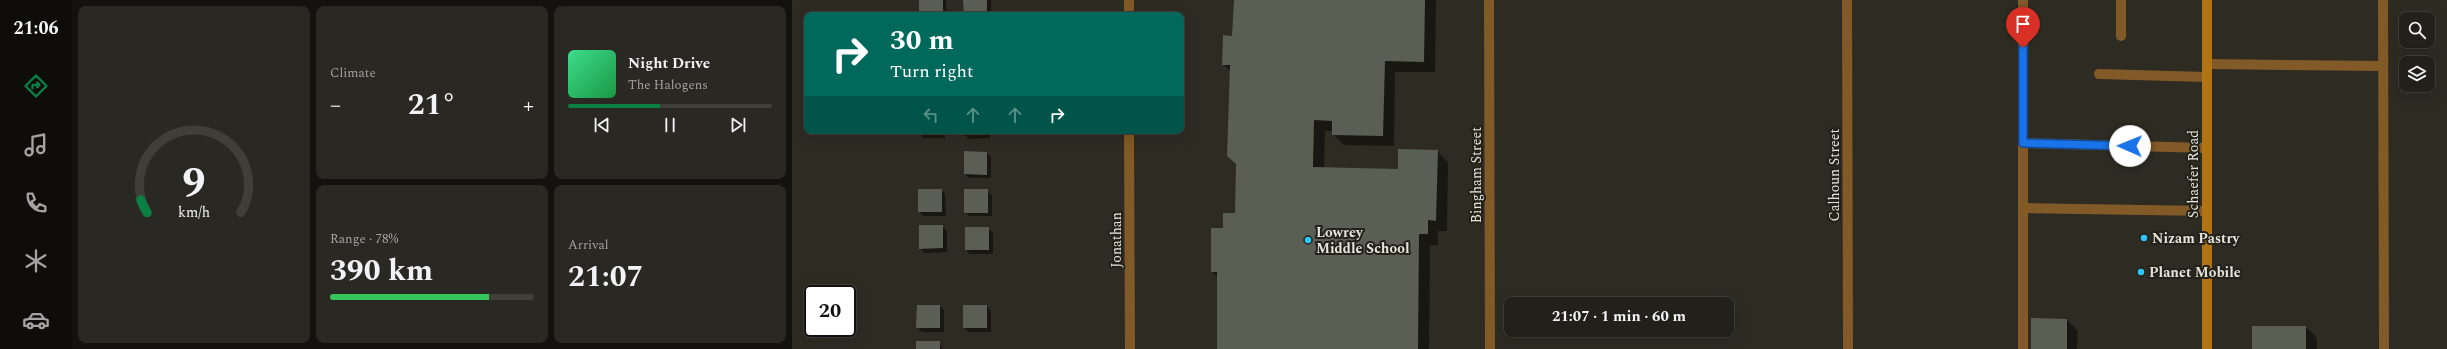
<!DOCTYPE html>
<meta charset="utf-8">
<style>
body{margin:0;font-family:Spectral,serif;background:#2a2823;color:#f1f3f6;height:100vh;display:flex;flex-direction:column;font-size:15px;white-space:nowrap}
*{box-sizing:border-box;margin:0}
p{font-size:13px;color:#a2a3a2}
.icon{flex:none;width:22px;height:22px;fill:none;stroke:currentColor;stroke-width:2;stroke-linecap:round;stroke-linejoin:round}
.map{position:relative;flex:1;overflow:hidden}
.details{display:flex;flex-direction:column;gap:6px;padding:6px;background:#13120e;width:720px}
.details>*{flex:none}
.hud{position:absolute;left:12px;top:12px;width:380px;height:122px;border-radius:8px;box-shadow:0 4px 16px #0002,0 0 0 1px #3f3e39;background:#00695c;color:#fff;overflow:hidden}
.buttons{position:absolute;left:1607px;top:12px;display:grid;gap:8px}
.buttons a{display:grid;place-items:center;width:36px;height:36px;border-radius:8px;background:#22201a;box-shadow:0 4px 16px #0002,0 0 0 1px #3f3e39;font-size:20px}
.speed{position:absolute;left:12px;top:285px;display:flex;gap:8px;font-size:20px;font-weight:700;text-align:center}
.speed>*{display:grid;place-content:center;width:52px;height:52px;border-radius:50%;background:#22201a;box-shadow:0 4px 16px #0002,0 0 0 1px #3f3e39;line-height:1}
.speed .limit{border:2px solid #111;border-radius:6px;background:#fff;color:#111}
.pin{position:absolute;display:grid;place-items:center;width:34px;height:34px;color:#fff;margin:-41px -17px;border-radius:50% 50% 50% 0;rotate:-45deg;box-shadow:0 0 4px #0007}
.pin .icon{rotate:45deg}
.me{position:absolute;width:44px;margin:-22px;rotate:271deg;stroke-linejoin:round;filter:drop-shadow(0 0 3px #0008)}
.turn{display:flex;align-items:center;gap:14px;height:84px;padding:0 20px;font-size:18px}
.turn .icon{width:52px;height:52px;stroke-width:2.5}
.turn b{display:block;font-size:28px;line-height:34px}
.lanes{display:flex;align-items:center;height:38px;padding:0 20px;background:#0003;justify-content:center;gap:20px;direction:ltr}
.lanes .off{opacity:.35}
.big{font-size:30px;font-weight:700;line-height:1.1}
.details .card{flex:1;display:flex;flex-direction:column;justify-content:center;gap:6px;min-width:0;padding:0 14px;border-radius:8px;background:#2a2823}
.details .dial{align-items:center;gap:0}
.dial svg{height:104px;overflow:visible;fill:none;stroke:#3f3e39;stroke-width:7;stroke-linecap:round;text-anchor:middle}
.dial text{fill:#f1f3f6;stroke:none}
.song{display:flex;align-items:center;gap:12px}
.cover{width:48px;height:48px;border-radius:6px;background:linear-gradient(135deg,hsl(150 70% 55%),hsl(140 70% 35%))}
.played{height:4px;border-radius:2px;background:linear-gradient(90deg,#0b8043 45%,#3f3e39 45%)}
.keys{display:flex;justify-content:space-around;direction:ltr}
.heat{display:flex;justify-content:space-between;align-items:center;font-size:22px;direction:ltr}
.charge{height:6px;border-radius:3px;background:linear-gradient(90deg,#34c759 78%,#3f3e39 0)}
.details .tiles{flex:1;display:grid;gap:6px;grid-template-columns:repeat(3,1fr)}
.card:first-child{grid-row:span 2}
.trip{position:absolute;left:712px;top:297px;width:230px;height:40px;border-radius:8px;background:#22201a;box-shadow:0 4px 16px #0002,0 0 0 1px #3f3e39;font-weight:700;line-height:40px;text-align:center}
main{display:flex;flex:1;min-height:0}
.dock{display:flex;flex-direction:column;width:72px;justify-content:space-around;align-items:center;background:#0e0d0a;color:#a2a3a2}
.dock .icon{width:28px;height:28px}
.dock .on{color:#0b8043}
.dock b{font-size:18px;color:#f1f3f6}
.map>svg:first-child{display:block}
.shadow{fill:#0007}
.building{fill:#5a5e53}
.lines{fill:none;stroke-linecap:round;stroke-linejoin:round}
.service{stroke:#825a28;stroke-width:10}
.minor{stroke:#825a28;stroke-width:10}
.secondary{stroke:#b27312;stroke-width:10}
.route-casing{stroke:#114b97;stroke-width:10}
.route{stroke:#1a73e8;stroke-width:7}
.poi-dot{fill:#28c8ff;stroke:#242218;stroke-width:1.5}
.labels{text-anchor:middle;stroke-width:4;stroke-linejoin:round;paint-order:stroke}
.street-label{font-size:14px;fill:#e4e3dd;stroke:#242218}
.poi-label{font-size:14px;font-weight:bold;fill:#e4e3dd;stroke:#242218;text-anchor:start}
</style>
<main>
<nav class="dock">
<b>21:06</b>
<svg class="icon on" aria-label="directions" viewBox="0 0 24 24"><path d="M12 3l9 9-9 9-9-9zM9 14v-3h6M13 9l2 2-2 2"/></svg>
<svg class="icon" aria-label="music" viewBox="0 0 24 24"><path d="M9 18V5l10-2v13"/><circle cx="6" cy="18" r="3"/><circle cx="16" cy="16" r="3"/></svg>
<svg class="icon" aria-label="phone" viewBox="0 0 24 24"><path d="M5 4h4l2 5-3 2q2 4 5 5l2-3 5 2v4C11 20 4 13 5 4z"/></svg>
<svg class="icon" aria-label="climate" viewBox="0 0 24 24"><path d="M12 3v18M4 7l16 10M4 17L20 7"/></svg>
<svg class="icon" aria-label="car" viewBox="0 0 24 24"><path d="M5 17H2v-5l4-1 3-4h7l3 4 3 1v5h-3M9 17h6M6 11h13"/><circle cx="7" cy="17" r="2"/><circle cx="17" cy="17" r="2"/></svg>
</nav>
<section class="details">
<div class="tiles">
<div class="card dial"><svg viewBox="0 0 100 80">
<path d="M14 69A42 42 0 1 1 86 69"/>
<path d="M14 69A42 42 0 0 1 9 59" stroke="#0b8043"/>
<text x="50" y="56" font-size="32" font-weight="700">9</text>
<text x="50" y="72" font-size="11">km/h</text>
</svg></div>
<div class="card"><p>Climate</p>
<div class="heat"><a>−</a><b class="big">21°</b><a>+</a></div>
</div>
<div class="card">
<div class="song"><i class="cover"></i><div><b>Night Drive</b><p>The Halogens</p></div></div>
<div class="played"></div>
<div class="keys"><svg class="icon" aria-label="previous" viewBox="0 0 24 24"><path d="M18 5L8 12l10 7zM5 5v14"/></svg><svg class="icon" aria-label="pause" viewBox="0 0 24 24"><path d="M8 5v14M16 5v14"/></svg><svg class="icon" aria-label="next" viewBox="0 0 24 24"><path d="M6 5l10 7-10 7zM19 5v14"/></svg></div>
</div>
<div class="card"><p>Range · 78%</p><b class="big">390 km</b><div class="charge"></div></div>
<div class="card"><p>Arrival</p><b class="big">21:07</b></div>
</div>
</section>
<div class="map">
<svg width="1655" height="349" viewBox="0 0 1655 349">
<rect width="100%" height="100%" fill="#2d2b22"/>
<g class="shadow">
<rect x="128" y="0" width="26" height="15"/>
<polygon points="172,0 199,0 199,15 173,15"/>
<polygon points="443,0 644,0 643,72 603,72 602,146 552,145 541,134 541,131 533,131 532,168 607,170 645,151 656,162 655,231 646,231 646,245 638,245 637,349 426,349 426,278 420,272 432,229 444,214 445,164 439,72 431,64 441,37"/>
<polygon points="127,131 153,131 153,138 131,138"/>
<polygon points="171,131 198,131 198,138 176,139"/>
<polygon points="173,152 195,153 199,157 199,178 177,178 173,174"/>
<polygon points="149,190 153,194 154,216 131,216 127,211"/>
<polygon points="195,190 200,195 200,216 177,216 173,212"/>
<polygon points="150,226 155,231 155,252 132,253 128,248"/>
<polygon points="196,228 201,233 201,254 178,254 174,250"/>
<polygon points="148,306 152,310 152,332 130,332 125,327"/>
<polygon points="195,306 199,311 199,332 177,332 172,328"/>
<polygon points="1274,319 1286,331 1285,349 1240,349"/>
<polygon points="1514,327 1525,338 1525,349 1461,349"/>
<polygon points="147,342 151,349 125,349"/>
</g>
<g class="building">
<rect x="127" y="0" width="24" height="15"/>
<polygon points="171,0 195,0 195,15 172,15"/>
<polygon points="442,0 633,0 632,62 593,61 591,136 540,135 540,121 522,120 521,167 606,169 606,149 646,150 644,221 636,220 636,234 627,234 626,349 425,349 425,272 419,272 419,228 431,228 431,213 443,213 444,164 435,156 438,65 430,65 431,35 440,36"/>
<rect x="126" y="131" width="23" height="3"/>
<polygon points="170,131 194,131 194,134 170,135"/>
<polygon points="172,151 195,152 195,175 172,174"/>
<rect x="126" y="189" width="24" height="23"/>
<rect x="172" y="189" width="24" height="24"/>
<polygon points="127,225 151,225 151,248 127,249"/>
<rect x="173" y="227" width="24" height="23"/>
<polygon points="125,305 148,305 148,328 124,328"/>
<rect x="171" y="305" width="24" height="23"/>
<polygon points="1239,318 1275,319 1275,349 1239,349"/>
<rect x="1460" y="326" width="54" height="23"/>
<rect x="124" y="341" width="24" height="8"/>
</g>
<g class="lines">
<g class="service">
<polyline points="1231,0 1231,349"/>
<polyline points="1329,0 1329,36"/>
<polyline points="1591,0 1592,349"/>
<polyline points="1415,64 1591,66"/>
<polyline points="1307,74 1415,77"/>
<polyline points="1231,143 1415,148"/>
<polyline points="1231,208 1415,211"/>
</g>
<g class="minor">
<polyline points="337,0 337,15"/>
<polyline points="697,0 698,349"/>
<polyline points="1055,0 1056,349"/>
<polyline points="337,131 338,349"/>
</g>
<polyline class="secondary" points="1415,0 1415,349"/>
</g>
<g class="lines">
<g class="route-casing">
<polyline id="route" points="1231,48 1231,143 1338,146"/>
</g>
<use href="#route" class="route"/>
</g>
<g class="poi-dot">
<circle cx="1352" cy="238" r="4"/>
<circle cx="516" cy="240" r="4"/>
<circle cx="1349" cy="272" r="4"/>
</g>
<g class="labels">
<g class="street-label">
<text transform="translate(1401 174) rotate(-90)" y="5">Schaefer Road</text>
<text transform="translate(684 175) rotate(-90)" y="5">Bingham Street</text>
<text transform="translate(1042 175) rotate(-90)" y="5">Calhoun Street</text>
<text transform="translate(324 240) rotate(-90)" y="5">Jonathan</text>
</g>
<g class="poi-label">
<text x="524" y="237">Lowrey<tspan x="524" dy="16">Middle School</tspan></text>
<text x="1360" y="243">Nizam Pastry</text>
<text x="1357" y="277">Planet Mobile</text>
</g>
</g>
</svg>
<div class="buttons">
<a><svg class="icon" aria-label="search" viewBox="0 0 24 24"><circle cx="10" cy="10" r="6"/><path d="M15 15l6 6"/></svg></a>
<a><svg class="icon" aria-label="layers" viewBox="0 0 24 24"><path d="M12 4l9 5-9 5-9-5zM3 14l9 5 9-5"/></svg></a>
</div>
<div class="speed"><div class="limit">20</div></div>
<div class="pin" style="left:1231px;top:48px;background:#d93025"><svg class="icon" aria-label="arrive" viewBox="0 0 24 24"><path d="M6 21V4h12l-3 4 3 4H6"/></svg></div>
<svg class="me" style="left:1338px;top:146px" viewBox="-20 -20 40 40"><circle r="19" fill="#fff"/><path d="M0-13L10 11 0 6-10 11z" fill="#1a73e8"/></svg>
<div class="trip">21:07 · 1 min · 60 m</div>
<div class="hud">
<div class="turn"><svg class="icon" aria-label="right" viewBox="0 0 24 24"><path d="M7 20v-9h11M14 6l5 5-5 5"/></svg><div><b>30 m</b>Turn right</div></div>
<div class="lanes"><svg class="icon off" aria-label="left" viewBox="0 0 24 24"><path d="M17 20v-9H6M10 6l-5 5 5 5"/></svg><svg class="icon off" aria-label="ahead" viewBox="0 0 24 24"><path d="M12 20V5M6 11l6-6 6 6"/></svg><svg class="icon off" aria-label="ahead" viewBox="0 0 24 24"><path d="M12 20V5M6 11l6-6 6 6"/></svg><svg class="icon" aria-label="right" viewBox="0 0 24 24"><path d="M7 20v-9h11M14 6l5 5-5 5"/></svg></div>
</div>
</div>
</main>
